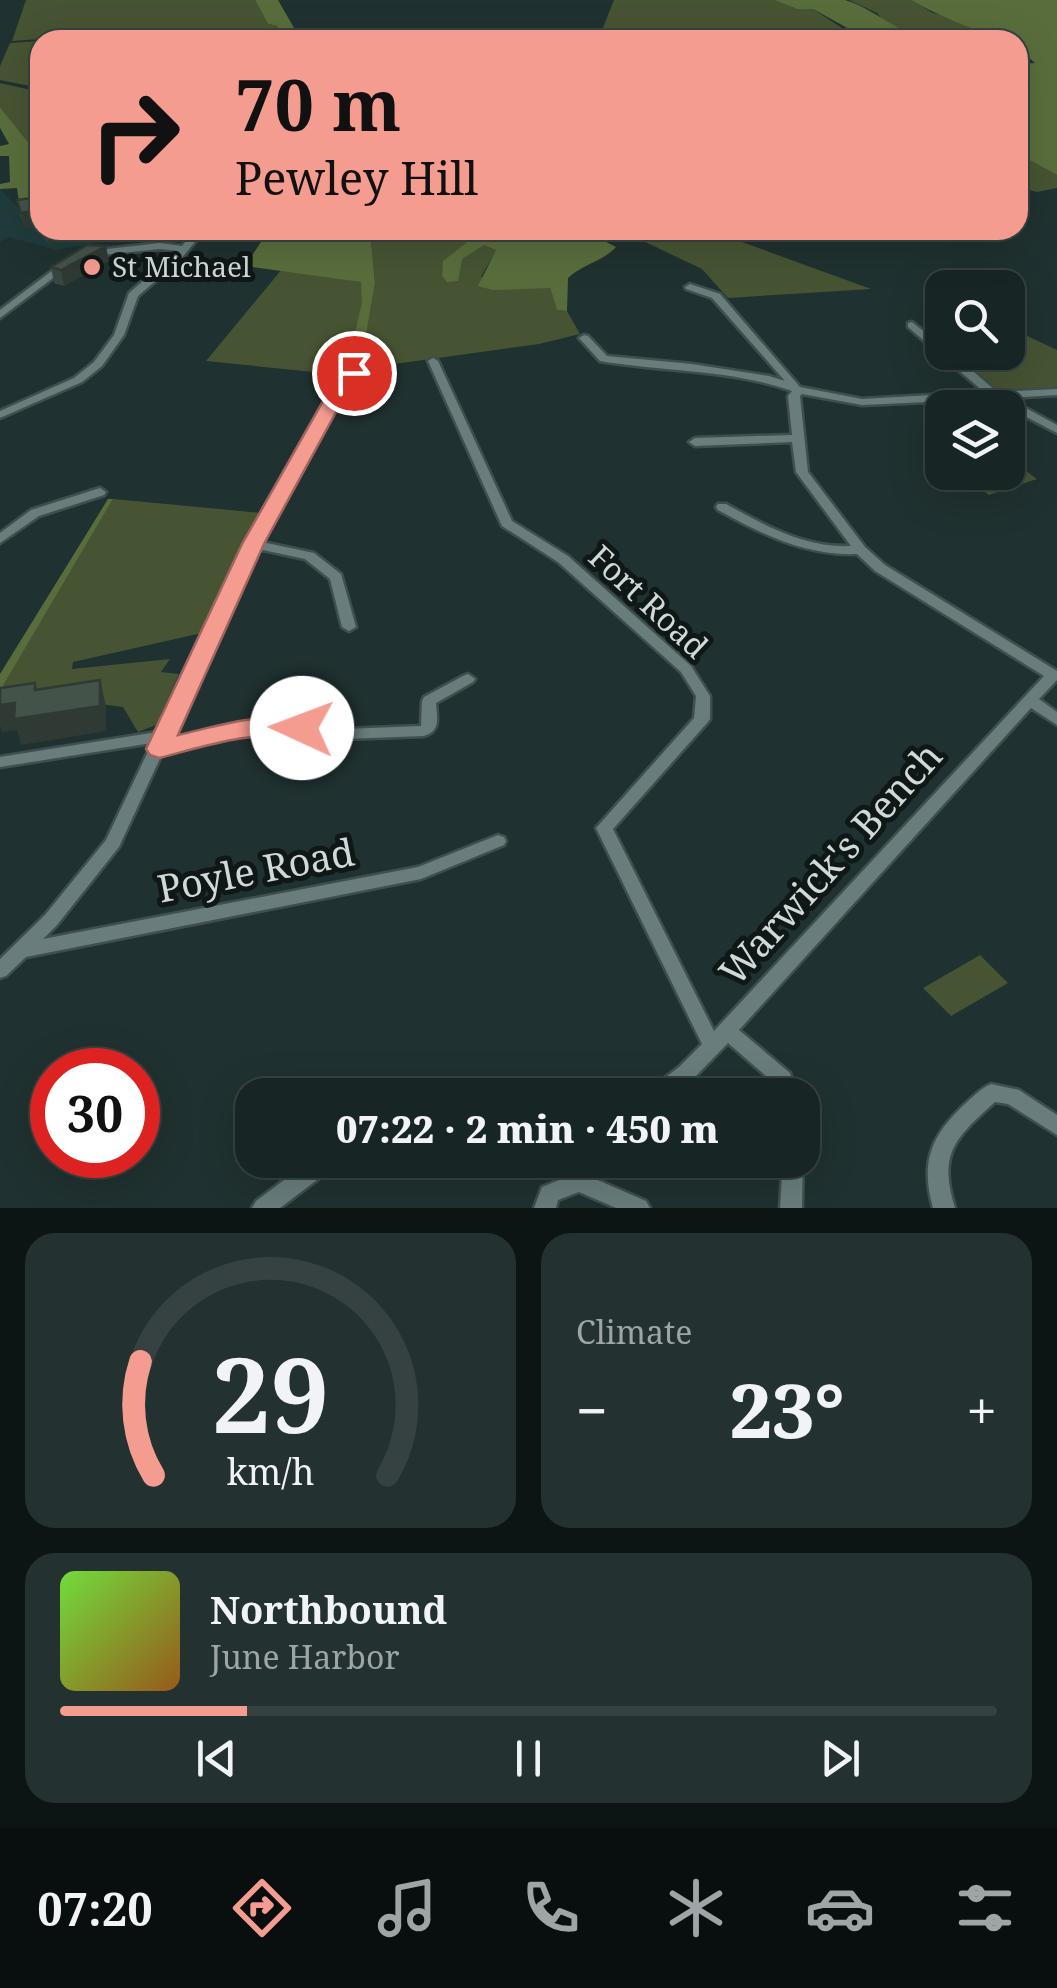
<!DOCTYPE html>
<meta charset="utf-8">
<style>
body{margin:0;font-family:"Noto Serif",serif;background:#243131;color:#f1f3f6;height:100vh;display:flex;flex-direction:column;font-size:38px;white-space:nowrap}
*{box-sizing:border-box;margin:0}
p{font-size:32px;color:#9ea5a6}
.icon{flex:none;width:55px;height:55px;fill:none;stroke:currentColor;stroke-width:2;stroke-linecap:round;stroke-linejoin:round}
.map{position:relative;height:1208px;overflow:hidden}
.panel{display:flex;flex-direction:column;gap:25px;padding:25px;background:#0d1414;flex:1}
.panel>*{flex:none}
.hud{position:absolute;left:30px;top:30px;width:998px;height:210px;border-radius:30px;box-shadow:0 10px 40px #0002,0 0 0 2px #364241;background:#f59c91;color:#111;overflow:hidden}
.fabs{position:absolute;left:925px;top:270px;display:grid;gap:20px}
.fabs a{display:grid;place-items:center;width:100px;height:100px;border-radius:20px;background:#172524;box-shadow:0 10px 40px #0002,0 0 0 2px #364241;font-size:50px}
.speed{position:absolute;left:30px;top:1048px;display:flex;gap:20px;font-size:50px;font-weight:700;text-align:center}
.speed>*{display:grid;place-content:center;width:130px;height:130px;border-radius:50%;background:#172524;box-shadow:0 10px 40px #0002,0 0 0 2px #364241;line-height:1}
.speed .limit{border:15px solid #d22;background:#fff;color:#111}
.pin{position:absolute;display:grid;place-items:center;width:85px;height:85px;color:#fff;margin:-42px;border:5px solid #fff;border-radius:50%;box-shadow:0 2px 10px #0007}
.me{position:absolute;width:110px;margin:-55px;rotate:272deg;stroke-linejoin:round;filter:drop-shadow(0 0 8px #0008)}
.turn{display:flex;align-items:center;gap:35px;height:210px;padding:0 40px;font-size:45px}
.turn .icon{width:130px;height:130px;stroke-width:2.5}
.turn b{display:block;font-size:70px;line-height:85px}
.big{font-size:75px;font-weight:800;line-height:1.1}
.panel .card{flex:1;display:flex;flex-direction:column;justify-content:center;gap:15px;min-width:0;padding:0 35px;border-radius:30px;background:#243131}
.panel .dial{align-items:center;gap:0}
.dial svg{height:260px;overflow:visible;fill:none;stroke:#364241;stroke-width:7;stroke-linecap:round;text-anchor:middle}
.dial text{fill:#f1f3f6;stroke:none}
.song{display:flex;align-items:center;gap:30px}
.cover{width:120px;height:120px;border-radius:15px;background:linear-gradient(135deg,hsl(100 70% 55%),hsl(30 70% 35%))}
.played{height:10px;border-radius:5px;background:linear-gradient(90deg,#f59c91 20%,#364241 20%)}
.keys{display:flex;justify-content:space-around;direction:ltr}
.heat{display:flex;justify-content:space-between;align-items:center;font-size:55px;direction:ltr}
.panel .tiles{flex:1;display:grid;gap:25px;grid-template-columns:1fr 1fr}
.card:last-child{grid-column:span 2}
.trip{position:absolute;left:235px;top:1078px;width:585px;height:100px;border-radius:30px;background:#172524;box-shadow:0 10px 40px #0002,0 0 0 2px #364241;font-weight:800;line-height:100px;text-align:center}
.tab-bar{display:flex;height:160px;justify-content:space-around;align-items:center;background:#090f0e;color:#9ea5a6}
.tab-bar .icon{width:70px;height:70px}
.tab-bar .selected{color:#f59c91}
.tab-bar b{font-size:45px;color:#f1f3f6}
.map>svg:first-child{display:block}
.built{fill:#203b3b}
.green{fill:#465433}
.forest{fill:#596d3c}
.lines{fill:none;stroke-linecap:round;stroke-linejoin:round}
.minor-casing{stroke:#3f4f4e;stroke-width:5}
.minor{fill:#697d7d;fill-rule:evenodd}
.wall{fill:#3a4740}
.shaded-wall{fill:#303a34}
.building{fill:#44534a;stroke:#303a34;stroke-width:2.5}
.route{fill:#f59c91;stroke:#9f655e;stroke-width:2.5}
.poi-dot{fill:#f59c91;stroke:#0f1717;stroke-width:4}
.labels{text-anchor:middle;stroke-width:10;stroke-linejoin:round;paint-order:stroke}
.far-poi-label{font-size:28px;fill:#ced9d8;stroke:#0f1717;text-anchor:start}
.street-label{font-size:32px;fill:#ced9d8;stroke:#0f1717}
.near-street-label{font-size:38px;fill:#ced9d8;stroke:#0f1717}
</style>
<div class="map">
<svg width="1057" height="1208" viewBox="0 0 1057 1208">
<rect width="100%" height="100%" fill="#1f3130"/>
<polygon class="built" points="0,189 40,230 93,230 103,242 55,250 9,237 0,242"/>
<g class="green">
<polygon points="26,0 255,0 268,24 277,26 283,40 52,40 94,35 12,41"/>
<polygon points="614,0 774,0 797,9 813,9 842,28 800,36 790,31 773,33 782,39 777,40 598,40"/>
<polygon points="849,0 911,0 933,13 957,19 1005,40 920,40 888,26 877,13"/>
<polygon points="40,41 40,88 0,80 0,66 10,43"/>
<polygon points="0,83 40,92 40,157 0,107"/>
<polygon points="1018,154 1057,175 1057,188 1037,192 1018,187"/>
<polygon points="370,230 492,230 480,232 484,245 497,249 481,277 550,288 557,310 567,311 580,334 539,344 373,367 344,377 362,358 375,283"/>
<polygon points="620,230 709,230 871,289 728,298 702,269"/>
<polygon points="282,269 361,282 363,303 343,375 206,361"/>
<polygon points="1008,327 1057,350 1057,388 996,391 949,353 1008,352"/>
<polygon points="1018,465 1037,479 989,495 970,481 1008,472 1008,469"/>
<polygon points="113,499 262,513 202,633 73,662 72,669 170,659 161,672 179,674 156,725 138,732 123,707 0,691"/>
<polygon points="980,955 1008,983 951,1016 923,988"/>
</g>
<g class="forest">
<polygon points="255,0 278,0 301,40 283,40 277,26 268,24"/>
<path d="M774,0C795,0 824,0 845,0C865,5 897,29 920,40H869L813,9H797Z"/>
<path d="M911,0H1057V175L1018,154V64L1035,63L1018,48V40C994,40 932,13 911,0Z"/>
<polygon points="0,107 40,157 40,207 23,209 21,218 17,188 0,189 0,184 10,182 9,156 0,156 0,146 9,144 0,128"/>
<polygon points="269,230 370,230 375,283 362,359 344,377 362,303 361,282 245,266"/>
<path d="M583,230L616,247C602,262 583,264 568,278L567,311L557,310L550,288L493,290L478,286L496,250L484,245L462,259L458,281L447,282L442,276L443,261L480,232Z"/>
<polygon points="108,499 113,499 0,691 0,674"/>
</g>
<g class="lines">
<g class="minor-casing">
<g id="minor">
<polygon points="195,230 205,230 180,260 138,296 124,335 102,366 82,382 0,418 0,411 74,378 94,362 114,335 129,293 178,251 160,249 92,256 89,255 89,251 160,243 182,246"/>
<polygon points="61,264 69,266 0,318 0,310"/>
<path d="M690,284L720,294L800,387L862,399L984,392L908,327V323L912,322L942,346V352H951L997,392L1057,389V395L1007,398L1057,425V433L992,399L862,405L802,394L800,396L808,472L865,547L885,565L1057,671V680L1039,699L1057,712V725L1031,708L739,1030L790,1073L797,1095H777L774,1083L728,1043L693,1079L672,1095H647L650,1089L679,1067L702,1044L596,828L694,718L696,696L681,672L558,562L502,526L428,361L433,358L438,361L512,521L568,556L691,666L710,696V719L707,723L613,829L714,1031L1044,676L875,571L857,554C805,556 762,534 718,510L716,507L718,504H726C766,526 805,548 851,546L796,472L792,442L695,446L689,442L695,438L792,435L788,396L792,391C730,369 664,372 600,361L579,338L584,335L588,336L607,356L692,364L769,376L785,381L712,298L686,289L685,287Z"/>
<path d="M354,370L359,373L349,382L262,542L314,553L341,574L356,627L349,631L342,627L330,579L305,559L258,549L168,742L264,720L345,729L421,726L422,701L424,697L463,676L468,674L475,679L473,682L436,703C437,718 441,731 424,736L345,739L264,730L162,754L119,847L57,925L43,939L418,867L498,835L504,837L506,841L504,845L421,879L26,957L6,976L0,978V959L45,915L106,840L152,743L0,767V757L157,732L246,544L339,380Z"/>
<polygon points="100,488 106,492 104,495 39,516 0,543 0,533 31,510"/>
<polygon points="483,1081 537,1086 544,1089 547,1095 434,1095 437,1089"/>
<path d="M991,1084L1019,1090L1057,1115V1135L1008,1104L995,1102C955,1138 938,1153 955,1208H933C920,1162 931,1135 966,1103C974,1096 981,1088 991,1084Z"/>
<polygon points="802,1158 803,1160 802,1208 780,1208 783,1160"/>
<polygon points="311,1160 337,1160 334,1167 280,1208 252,1208 256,1201"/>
<polygon points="579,1172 646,1201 650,1208 616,1208 579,1192 558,1200 556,1208 534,1208 542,1187"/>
</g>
</g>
<use href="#minor" class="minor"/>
</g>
<g class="wall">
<polygon points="40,197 40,230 71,230 73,238 48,243 34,226 24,228 17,200"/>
<polygon points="109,261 64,286 54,283 51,267"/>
</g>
<g class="shaded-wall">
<polygon points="31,211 34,226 24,228 21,213"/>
<polygon points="45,230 71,230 73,238 48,243"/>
<polygon points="106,246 109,261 64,286 61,270"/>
<polygon points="100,680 106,706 106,731 21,745 17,730 2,732 0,725 0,705 35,690 35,683 42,709"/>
</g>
<g class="building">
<polygon points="40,197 40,222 31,211 21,213 17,200"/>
<polygon points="87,245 106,246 61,270 51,267"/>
<polygon points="100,680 100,706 14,719 15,703 0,705 0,688 35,683 35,690"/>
</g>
<path class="route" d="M354,368L363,373L352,383L264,544L178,735C222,725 266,710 311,722L315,728L302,737C253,730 206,746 159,758L150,755L146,749L242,544L335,380Z"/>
<circle class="poi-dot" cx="92" cy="267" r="10"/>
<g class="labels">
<g class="far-poi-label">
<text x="112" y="277">St Michael</text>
</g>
<g class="street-label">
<text transform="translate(648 602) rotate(43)" y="11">Fort Road</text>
</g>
<g class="near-street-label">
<text transform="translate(831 864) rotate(-48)" y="13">Warwick's Bench</text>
<text transform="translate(256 871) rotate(-11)" y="13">Poyle Road</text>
</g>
</g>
</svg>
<div class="fabs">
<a><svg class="icon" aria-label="search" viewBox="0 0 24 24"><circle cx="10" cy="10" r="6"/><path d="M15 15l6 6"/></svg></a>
<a><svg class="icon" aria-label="layers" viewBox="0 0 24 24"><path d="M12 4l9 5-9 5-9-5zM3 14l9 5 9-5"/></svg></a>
</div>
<div class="speed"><div class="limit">30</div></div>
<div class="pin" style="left:354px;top:373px;background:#d93025"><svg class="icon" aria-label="arrive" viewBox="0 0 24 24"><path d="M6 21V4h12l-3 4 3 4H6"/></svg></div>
<svg class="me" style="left:302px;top:728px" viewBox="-20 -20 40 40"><circle r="19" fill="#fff"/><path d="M0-13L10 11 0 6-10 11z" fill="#f59c91"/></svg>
<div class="trip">07:22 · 2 min · 450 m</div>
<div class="hud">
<div class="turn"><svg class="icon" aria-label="right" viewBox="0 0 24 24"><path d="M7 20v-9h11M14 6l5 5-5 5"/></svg><div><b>70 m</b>Pewley Hill</div></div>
</div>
</div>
<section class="panel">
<div class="tiles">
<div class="card dial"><svg viewBox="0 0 100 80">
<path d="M14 69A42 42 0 1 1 86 69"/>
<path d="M14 69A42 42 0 0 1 10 34" stroke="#f59c91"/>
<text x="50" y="56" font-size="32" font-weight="700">29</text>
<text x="50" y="72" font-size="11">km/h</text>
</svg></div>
<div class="card"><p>Climate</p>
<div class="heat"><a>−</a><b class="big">23°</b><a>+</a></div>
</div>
<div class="card">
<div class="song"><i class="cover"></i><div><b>Northbound</b><p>June Harbor</p></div></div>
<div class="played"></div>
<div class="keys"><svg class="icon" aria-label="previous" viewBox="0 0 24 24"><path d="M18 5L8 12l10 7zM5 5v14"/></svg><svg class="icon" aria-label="pause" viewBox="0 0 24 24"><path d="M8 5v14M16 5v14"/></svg><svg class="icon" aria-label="next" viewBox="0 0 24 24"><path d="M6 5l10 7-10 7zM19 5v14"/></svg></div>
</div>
</div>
</section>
<nav class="tab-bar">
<b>07:20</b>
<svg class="icon selected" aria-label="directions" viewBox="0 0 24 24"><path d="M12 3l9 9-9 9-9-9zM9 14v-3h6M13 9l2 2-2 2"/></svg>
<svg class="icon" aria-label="music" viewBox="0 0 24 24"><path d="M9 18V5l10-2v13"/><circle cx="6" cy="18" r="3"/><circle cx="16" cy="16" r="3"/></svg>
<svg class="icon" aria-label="phone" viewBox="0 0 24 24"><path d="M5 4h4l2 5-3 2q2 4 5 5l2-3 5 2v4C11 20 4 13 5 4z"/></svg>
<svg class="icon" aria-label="climate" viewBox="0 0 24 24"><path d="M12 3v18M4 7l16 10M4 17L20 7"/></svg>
<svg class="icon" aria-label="car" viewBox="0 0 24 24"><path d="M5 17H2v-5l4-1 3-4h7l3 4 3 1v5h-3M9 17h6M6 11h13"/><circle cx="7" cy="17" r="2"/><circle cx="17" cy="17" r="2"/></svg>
<svg class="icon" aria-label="filters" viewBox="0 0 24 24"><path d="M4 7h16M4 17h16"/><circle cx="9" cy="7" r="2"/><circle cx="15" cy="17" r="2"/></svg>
</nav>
